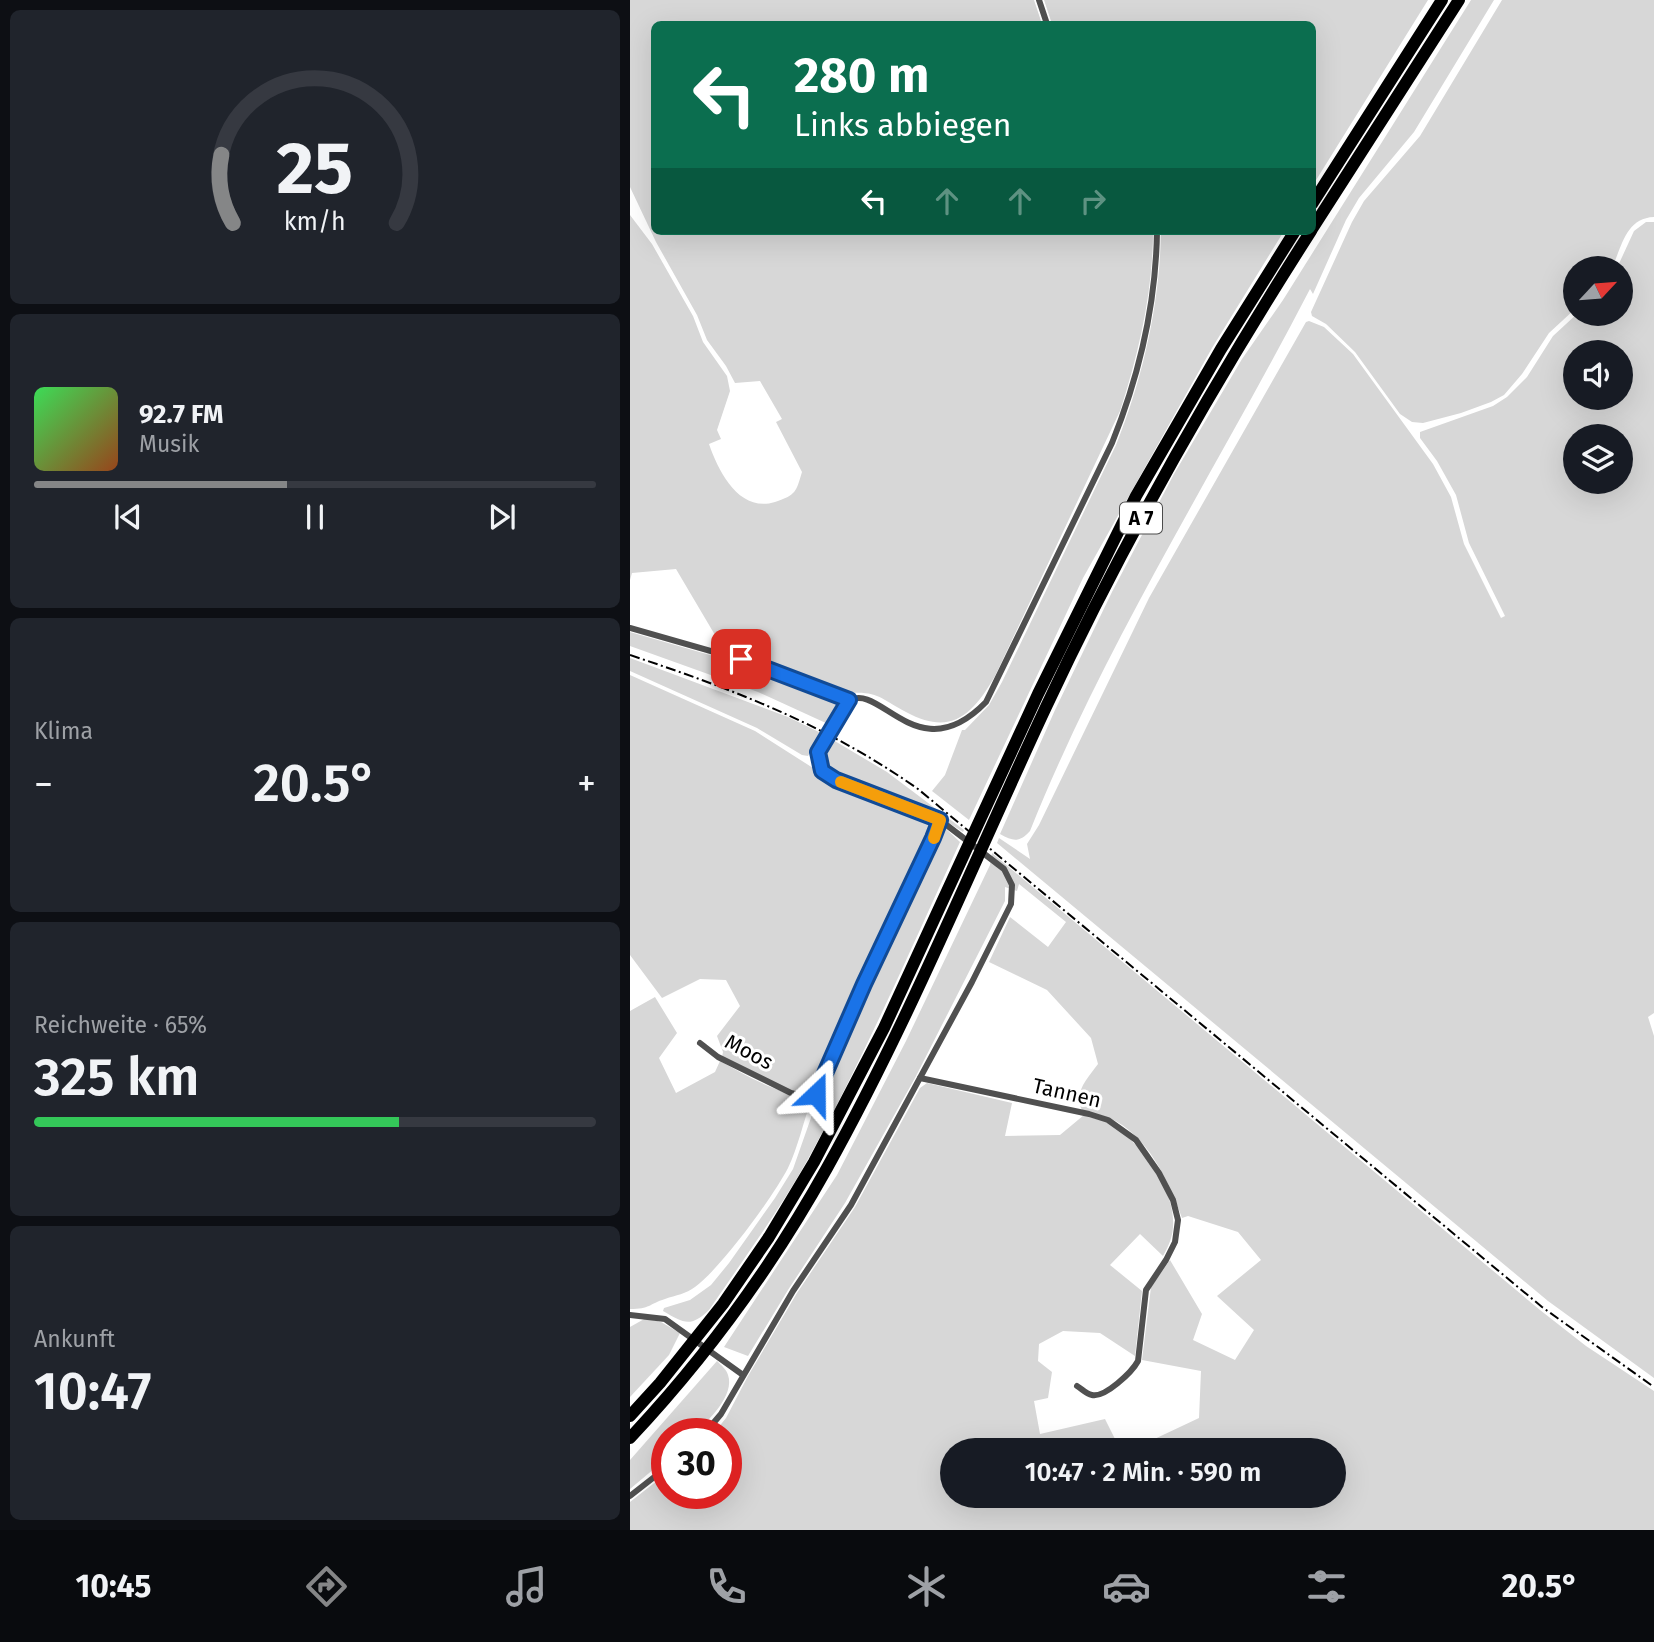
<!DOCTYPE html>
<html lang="de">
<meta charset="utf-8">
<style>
body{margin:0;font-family:"Fira Sans",sans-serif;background:#20242c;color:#f1f3f6;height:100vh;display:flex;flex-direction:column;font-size:26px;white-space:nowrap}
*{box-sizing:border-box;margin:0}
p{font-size:23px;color:#9ea1a6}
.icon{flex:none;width:38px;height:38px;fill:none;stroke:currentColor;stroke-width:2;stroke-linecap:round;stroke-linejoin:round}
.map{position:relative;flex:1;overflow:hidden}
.details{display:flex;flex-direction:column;gap:10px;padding:10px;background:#0d0f14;width:630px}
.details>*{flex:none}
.top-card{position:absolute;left:21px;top:21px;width:665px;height:214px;border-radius:10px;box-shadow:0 7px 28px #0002;background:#0b6e4f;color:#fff;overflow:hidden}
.needle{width:46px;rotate:64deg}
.buttons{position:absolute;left:933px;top:256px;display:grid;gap:14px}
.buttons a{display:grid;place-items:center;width:70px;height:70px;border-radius:50%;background:#171b24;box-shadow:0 7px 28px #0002;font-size:35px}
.speed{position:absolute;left:21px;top:1418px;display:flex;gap:14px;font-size:35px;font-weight:700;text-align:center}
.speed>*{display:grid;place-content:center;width:91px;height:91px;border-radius:50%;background:#171b24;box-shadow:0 7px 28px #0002;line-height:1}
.speed .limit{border:10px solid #d22;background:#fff;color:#111}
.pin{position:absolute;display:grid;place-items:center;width:60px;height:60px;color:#fff;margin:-30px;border-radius:14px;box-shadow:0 4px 10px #0006}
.me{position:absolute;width:77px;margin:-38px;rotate:23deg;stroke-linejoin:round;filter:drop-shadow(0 0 5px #0008)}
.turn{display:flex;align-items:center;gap:24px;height:147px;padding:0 28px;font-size:32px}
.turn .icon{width:91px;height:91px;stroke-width:2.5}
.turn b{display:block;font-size:49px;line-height:60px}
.lanes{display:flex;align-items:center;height:66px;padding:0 28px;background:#0003;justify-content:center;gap:35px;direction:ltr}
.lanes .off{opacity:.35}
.big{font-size:52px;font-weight:600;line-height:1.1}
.details .tile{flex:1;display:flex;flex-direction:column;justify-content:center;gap:10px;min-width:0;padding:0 24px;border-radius:10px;background:#20242c}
.details .dial{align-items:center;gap:0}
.dial svg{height:182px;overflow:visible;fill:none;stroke:#363941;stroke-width:7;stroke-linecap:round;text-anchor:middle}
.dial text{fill:#f1f3f6;stroke:none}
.song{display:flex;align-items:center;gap:21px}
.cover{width:84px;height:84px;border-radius:10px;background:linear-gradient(135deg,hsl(130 70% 55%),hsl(20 70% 35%))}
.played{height:7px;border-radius:4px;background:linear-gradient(90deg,#858687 45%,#363941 45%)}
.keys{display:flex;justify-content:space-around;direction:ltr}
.heat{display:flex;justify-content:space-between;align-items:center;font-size:38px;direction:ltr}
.charge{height:10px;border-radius:5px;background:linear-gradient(90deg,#34c759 65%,#363941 0)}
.trip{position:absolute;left:310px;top:1438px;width:406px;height:70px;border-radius:35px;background:#171b24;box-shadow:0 7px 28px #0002;font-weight:600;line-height:70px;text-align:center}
.tab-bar{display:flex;height:112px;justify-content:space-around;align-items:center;background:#090b0e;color:#9ea1a6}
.tab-bar .icon{width:49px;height:49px}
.tab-bar .active{color:#858687}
.tab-bar b{font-size:32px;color:#f1f3f6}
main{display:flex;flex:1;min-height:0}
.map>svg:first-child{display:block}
.green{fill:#d7d7d7;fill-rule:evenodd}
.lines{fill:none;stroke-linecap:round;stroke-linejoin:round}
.minor{stroke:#505050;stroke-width:6}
.motorway{stroke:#000;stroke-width:12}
.rail{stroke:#000;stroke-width:2;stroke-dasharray:10 3.5 2 3.5;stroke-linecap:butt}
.route-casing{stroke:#114b97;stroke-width:18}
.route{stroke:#1a73e8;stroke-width:12}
.slow{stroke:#f59e0b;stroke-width:12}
.labels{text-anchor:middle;stroke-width:6;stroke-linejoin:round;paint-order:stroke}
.shield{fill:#fff;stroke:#4c4c4c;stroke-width:2}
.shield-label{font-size:19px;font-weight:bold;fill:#000}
.street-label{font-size:21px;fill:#000;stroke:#fff}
</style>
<main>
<section class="details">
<div class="tile dial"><svg viewBox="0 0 100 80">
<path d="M14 69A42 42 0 1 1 86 69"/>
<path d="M14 69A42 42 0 0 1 9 39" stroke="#858687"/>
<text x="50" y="56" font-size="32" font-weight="700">25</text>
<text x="50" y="72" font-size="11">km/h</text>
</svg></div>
<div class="tile">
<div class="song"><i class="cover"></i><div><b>92.7 FM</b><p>Musik</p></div></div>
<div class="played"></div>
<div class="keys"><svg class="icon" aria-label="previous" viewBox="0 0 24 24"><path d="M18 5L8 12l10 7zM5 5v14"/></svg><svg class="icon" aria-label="pause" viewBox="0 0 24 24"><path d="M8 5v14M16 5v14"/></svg><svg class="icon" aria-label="next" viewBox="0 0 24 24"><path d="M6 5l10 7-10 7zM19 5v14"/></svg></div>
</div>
<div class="tile"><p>Klima</p>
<div class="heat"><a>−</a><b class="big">20.5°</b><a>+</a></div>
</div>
<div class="tile"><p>Reichweite · 65%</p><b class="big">325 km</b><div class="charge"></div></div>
<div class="tile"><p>Ankunft</p><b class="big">10:47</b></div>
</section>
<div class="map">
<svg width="1024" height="1530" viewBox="0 0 1024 1530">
<rect width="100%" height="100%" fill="#fff"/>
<g class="green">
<path d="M0,0H404L412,24H24V231H523C523,291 509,353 490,411L365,676C343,714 322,737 276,712C253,700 248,691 221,693L95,652L46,569L2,573L0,580V215L22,244L63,316L73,342L97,376L100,391L87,430L91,439L79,444C89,473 110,513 145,502C166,495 166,492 172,472L146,422L152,419L130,381L105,383L96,366L77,340L67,315L26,242L0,187Z"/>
<polygon points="414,0 798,0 683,185 682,24 422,24"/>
<path d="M841,0H864L784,132L729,198L716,220L683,294L680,289C587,469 476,641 400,831C390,842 384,842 370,834L425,710L482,592L544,474L612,359L653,300Z"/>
<path d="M872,0H1024V217C996,218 992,246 982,268H945V309L919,333L892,374L874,395L861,402L831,413L793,423L782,422L770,414L725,352L696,324L682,316L681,312L722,222L734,201L790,136Z"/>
<path d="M1016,222H1024V1013L1018,1017L1024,1036V1378L918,1301L367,843L369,838L400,859L397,844L409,825L519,598L676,322L679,321L694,327L723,354L803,464L821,497L834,544L871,618L875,616L839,543L826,495L807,461L790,438V432L863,406L877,397L897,377L923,336L948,313H990V268H987L1004,231ZM945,352H990V397H945ZM945,436H990V481H945Z"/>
<path d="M531,231H654L582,348L453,578L339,820L302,791L315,775L332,730H335L359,705L372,682L486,445C513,378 530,303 531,231Z"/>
<polygon points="0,632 132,670 200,693 210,701 198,724 128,692 0,646"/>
<polygon points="0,658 158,717 191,733 178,756 172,755 127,728 0,671"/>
<polygon points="0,675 125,731 205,782 300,820 303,824 301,838 186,1089 172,1093 162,1091 92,1057 93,1052 87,1036 110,1006 96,980 70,979 32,998 0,955"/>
<polygon points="203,740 257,772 334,830 333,832 302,812 199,769 194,757"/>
<path d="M314,827L330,842C281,948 235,1056 178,1159C149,1211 113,1260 79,1310C60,1328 54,1323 33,1311L34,1308L60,1300L81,1285L99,1263L145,1198L163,1169L189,1095L236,985L309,830Z"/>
<path d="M362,853L910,1310L956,1346L1024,1391V1530H0V1502L37,1473V1493H96V1433H84L96,1418L118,1376L167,1293L225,1207L290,1088L297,1083L382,1103L375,1136L430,1135L454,1115C461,1118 469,1119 476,1122C506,1136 542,1185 543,1219C544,1233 540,1244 533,1256L510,1234L480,1265L512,1291L505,1356L470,1333L433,1331L409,1344L408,1361L422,1372L418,1398L404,1401L410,1434L475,1419L491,1451H322V1496H704V1451H499L569,1418L571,1371L512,1360L521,1287L540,1260L572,1314L563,1340L605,1360L624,1330L587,1296L631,1260L608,1232L558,1216L552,1218C539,1181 517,1134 479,1118C470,1114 461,1113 452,1110C443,1092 458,1078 468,1064L461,1038L417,990L359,962L380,917L418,947L436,922L389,884L387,891L375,887V901L285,1078L215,1203L158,1290L118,1356L94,1347L207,1175L276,1041L360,865Z"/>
<path d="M25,997L47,1033L29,1058L46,1093L85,1072L90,1061C118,1077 147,1093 179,1098L181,1101C173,1123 168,1147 158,1168C143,1197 91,1268 65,1287C56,1294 46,1295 35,1299C19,1304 20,1309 0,1309V1011Z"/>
<polygon points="16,1318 31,1322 50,1333 39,1355 0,1397 0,1327"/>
<path d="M87,1361C91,1365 97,1370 98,1375C105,1395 79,1420 65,1433H37V1458L0,1489V1460Z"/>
</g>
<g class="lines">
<g class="minor">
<polyline points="409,0 417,24"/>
<polyline points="0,628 133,666 219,700"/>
<polyline points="70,1043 88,1057 161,1093 172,1096 186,1094 234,984 303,839 310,820"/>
<path d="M290,1078L459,1114L478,1120L506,1140L529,1173L543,1200L548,1220L545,1242L536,1260L516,1290L508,1361C502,1372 475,1398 462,1395C456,1394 452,1389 447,1386"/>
<polyline points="0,1315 35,1319 113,1375"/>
<path d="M75,1433L91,1414L163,1291L221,1205L342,982L381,904L382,885L374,869L310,820L206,780L192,771L188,752C194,740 208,708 219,701C250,681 288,772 356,702L482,443C509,376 526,303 527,231"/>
<polyline points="0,1496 37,1467"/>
</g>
<g class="motorway">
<polyline points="682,204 812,0"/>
<polyline points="682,229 829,0"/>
<polyline points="0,1416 30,1383 93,1304 139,1237 184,1162 254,1028 408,694 506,496 591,349 665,231"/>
<path d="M0,1438C76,1357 143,1265 197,1168C280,1019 344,861 416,707C493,542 583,384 681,231"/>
</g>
<path class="rail" d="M0,655C105,690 197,725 288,789L912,1307L1024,1387"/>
</g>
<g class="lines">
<g class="route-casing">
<polyline id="route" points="111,659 219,700 188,752 192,771 206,780 310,820 303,838 234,984 186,1094"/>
</g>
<use href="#route" class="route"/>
<polyline class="slow" points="211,782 310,820 304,838"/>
</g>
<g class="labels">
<rect class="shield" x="490" y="502.5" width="42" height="31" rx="5"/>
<g class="shield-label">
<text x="511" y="525">A 7</text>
</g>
<g class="street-label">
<text transform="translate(119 1052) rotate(28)" y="7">Moos</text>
<text transform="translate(437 1093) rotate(13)" y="7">Tannen</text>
</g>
</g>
</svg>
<div class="buttons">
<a><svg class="needle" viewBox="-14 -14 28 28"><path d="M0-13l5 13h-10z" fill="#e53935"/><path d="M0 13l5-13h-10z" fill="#9ea1a6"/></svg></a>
<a><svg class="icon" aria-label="sound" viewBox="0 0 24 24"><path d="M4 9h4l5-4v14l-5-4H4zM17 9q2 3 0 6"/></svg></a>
<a><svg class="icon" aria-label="layers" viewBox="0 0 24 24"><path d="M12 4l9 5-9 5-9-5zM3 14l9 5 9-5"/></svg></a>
</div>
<div class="speed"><div class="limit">30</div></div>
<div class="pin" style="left:111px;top:659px;background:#d93025"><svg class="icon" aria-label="arrive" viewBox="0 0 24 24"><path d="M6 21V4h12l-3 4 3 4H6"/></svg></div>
<svg class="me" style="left:186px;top:1094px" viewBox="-20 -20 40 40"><path d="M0-17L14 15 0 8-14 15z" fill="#1a73e8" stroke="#fff" stroke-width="4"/></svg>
<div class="trip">10:47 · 2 Min. · 590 m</div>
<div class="top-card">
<div class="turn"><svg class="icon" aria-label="left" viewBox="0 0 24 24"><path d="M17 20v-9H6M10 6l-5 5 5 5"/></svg><div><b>280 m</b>Links abbiegen</div></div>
<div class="lanes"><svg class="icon" aria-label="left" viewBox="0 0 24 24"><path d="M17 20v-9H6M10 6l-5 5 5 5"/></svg><svg class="icon off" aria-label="ahead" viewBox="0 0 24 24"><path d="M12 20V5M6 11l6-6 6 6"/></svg><svg class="icon off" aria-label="ahead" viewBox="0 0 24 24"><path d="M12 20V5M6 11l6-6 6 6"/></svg><svg class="icon off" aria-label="right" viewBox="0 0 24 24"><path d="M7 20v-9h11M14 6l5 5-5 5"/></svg></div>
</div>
</div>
</main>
<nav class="tab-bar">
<b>10:45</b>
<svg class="icon active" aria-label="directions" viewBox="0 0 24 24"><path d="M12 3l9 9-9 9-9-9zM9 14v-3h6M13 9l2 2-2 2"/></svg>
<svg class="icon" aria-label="music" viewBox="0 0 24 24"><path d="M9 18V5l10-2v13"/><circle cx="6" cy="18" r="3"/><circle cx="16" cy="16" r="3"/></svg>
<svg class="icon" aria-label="phone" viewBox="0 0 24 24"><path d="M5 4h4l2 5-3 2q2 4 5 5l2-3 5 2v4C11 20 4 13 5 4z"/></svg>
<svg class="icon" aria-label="climate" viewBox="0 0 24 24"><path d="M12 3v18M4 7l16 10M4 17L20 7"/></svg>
<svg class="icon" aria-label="car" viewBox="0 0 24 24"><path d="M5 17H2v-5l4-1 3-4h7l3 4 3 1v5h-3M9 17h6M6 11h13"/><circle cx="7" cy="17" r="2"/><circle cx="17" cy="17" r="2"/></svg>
<svg class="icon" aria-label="filters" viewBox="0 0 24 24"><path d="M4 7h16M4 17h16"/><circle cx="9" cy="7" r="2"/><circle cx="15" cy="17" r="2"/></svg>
<b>20.5°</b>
</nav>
